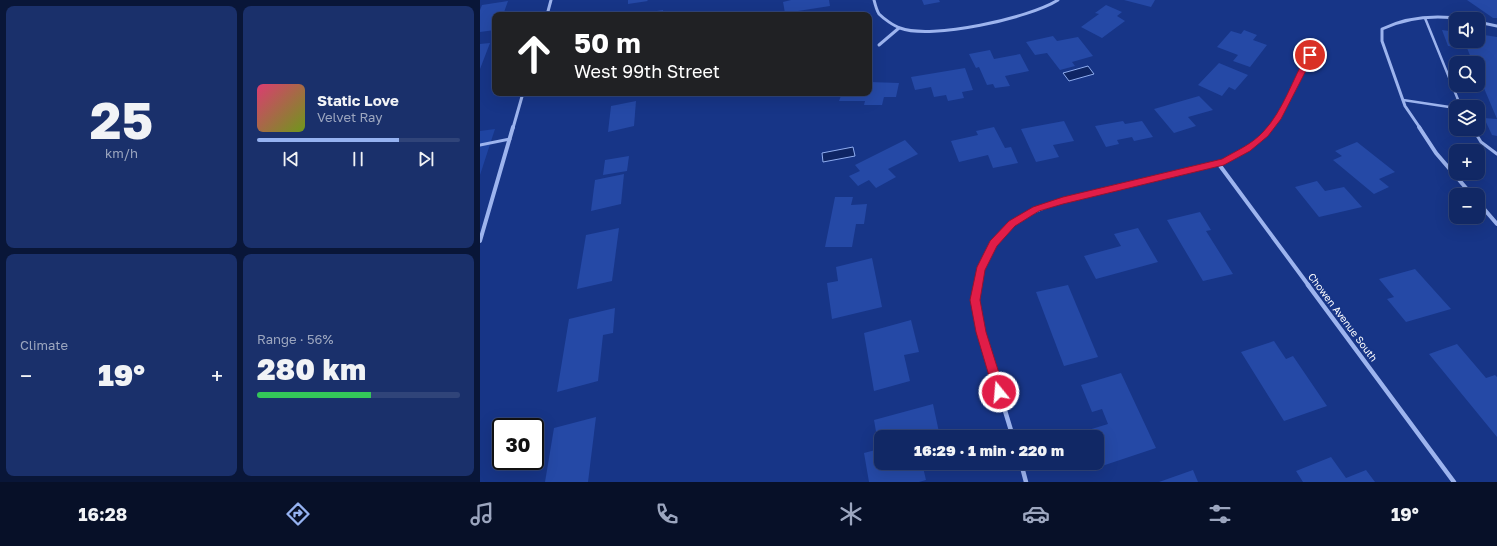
<!DOCTYPE html>
<meta charset="utf-8">
<style>
body{margin:0;font-family:"Golos Text",sans-serif;background:#1a306b;color:#f1f3f6;height:100vh;display:flex;flex-direction:column;font-size:15px;white-space:nowrap}
*{box-sizing:border-box;margin:0}
p{font-size:13px;color:#9ca6bf}
.icon{flex:none;width:22px;height:22px;fill:none;stroke:currentColor;stroke-width:2;stroke-linecap:round;stroke-linejoin:round}
.map{position:relative;flex:1;overflow:hidden}
.panel{display:flex;flex-direction:column;gap:6px;padding:6px;background:#091638;width:480px}
.panel>*{flex:none}
.hud{position:absolute;left:12px;top:12px;width:380px;height:84px;border-radius:8px;box-shadow:0 4px 16px #0002,0 0 0 1px #304479;background:#202124;color:#fff;overflow:hidden}
.tools{position:absolute;left:969px;top:12px;display:grid;gap:8px}
.tools a{display:grid;place-items:center;width:36px;height:36px;border-radius:8px;background:#112865;box-shadow:0 4px 16px #0002,0 0 0 1px #304479;font-size:20px}
.speed{position:absolute;left:12px;top:418px;display:flex;gap:8px;font-size:20px;font-weight:700;text-align:center}
.speed>*{display:grid;place-content:center;width:52px;height:52px;border-radius:50%;background:#112865;box-shadow:0 4px 16px #0002,0 0 0 1px #304479;line-height:1}
.speed .limit{border:2px solid #111;border-radius:6px;background:#fff;color:#111}
.pin{position:absolute;display:grid;place-items:center;width:34px;height:34px;color:#fff;margin:-17px;border:2px solid #fff;border-radius:50%;box-shadow:0 1px 4px #0007}
.me{position:absolute;width:44px;margin:-22px;rotate:343deg;stroke-linejoin:round;filter:drop-shadow(0 0 3px #0008)}
.turn{display:flex;align-items:center;gap:14px;height:84px;padding:0 16px;font-size:18px}
.turn .icon{width:52px;height:52px;stroke-width:2.5}
.turn b{display:block;font-size:28px;line-height:34px}
.big{font-size:30px;font-weight:800;line-height:1.1}
.panel .tile{flex:1;display:flex;flex-direction:column;justify-content:center;gap:6px;min-width:0;padding:0 14px;border-radius:8px;background:#1a306b}
.panel .dial{align-items:center;gap:0}
.dial b{font-size:52px;line-height:1}
.song{display:flex;align-items:center;gap:12px}
.cover{width:48px;height:48px;border-radius:6px;background:linear-gradient(135deg,hsl(340 70% 55%),hsl(80 70% 35%))}
.played{height:4px;border-radius:2px;background:linear-gradient(90deg,#95b2f1 70%,#304479 70%)}
.keys{display:flex;justify-content:space-around;direction:ltr}
.heat{display:flex;justify-content:space-between;align-items:center;font-size:22px;direction:ltr}
.charge{height:6px;border-radius:3px;background:linear-gradient(90deg,#34c759 56%,#304479 0)}
.panel .tiles{flex:1;display:grid;gap:6px;grid-template-columns:repeat(2,1fr)}
.trip{position:absolute;left:394px;top:430px;width:230px;height:40px;border-radius:8px;background:#112865;box-shadow:0 4px 16px #0002,0 0 0 1px #304479;font-weight:800;line-height:40px;text-align:center}
.menu{display:flex;height:64px;justify-content:space-around;align-items:center;background:#071028;color:#9ca6bf}
.menu .icon{width:28px;height:28px}
.menu .current{color:#95b2f1}
.menu b{font-size:18px;color:#f1f3f6}
main{display:flex;flex:1;min-height:0}
.map>svg:first-child{display:block}
.green{fill:#1f44a1}
.water{fill:#0e2564;stroke:#8fadf0}
.building{fill:#2549a6}
.lines{fill:none;stroke-linecap:round;stroke-linejoin:round}
.service-far1{stroke:#9db4ee;stroke-width:2.5}
.service{stroke:#9db4ee;stroke-width:3}
.minor-far2{stroke:#9db4ee;stroke-width:3}
.minor-far1{stroke:#9db4ee;stroke-width:4}
.minor{stroke:#9db4ee;stroke-width:4.5}
.route{fill:#e11d48;stroke:#92132f}
.labels{text-anchor:middle;stroke-width:4;stroke-linejoin:round;paint-order:stroke}
.street-label{font-size:10px;fill:#fff;stroke:#173587}
</style>
<main>
<section class="panel">
<div class="tiles">
<div class="tile dial"><b>25</b><p>km/h</p></div>
<div class="tile">
<div class="song"><i class="cover"></i><div><b>Static Love</b><p>Velvet Ray</p></div></div>
<div class="played"></div>
<div class="keys"><svg class="icon" aria-label="previous" viewBox="0 0 24 24"><path d="M18 5L8 12l10 7zM5 5v14"/></svg><svg class="icon" aria-label="pause" viewBox="0 0 24 24"><path d="M8 5v14M16 5v14"/></svg><svg class="icon" aria-label="next" viewBox="0 0 24 24"><path d="M6 5l10 7-10 7zM19 5v14"/></svg></div>
</div>
<div class="tile"><p>Climate</p>
<div class="heat"><a>−</a><b class="big">19°</b><a>+</a></div>
</div>
<div class="tile"><p>Range · 56%</p><b class="big">280 km</b><div class="charge"></div></div>
</div>
</section>
<div class="map">
<svg width="1017" height="482" viewBox="0 0 1017 482">
<rect width="100%" height="100%" fill="#173587"/>
<polygon class="green" points="15,129 0,175 0,131"/>
<g class="water">
<polygon points="608,66 614,74 589,81 583,73"/>
<polygon points="373,147 375,156 343,162 342,153"/>
</g>
<g class="building">
<polygon points="148,0 167,0 168,1 148,4"/>
<polygon points="311,0 349,0 350,6 305,13 303,2"/>
<polygon points="442,0 459,0 460,2 444,5"/>
<polygon points="644,0 675,0 671,7"/>
<polygon points="987,0 1017,0 1017,18 1013,18"/>
<polygon points="28,1 23,15 15,15 15,30 0,32 0,10 2,5"/>
<polygon points="626,5 642,12 637,16 645,21 622,38 601,27 619,14 615,13"/>
<polygon points="183,10 183,15 158,15 158,14"/>
<polygon points="764,30 777,35 773,40 787,45 770,67 753,61 758,55 737,47 751,31 761,34"/>
<polygon points="962,30 976,32 976,41 998,41 998,34 1017,37 1017,119 998,74 998,63 993,63 987,48 968,46"/>
<polygon points="573,36 577,41 598,37 613,56 592,62 595,66 580,70 567,53 555,55 546,42"/>
<polygon points="10,43 0,69 0,44"/>
<polygon points="510,50 514,59 540,54 549,71 525,76 530,86 515,88 513,84 507,85 499,67 496,68 489,54"/>
<polygon points="739,63 768,75 755,90 749,87 742,96 718,85"/>
<polygon points="485,68 493,90 482,92 484,98 468,101 466,95 454,97 451,87 435,90 431,77"/>
<polygon points="389,82 419,83 416,97 404,97 402,105 384,105 385,101 359,101 362,93 389,93"/>
<polygon points="719,96 733,110 708,117 716,126 694,133 674,109"/>
<polygon points="156,101 154,126 128,132 131,106"/>
<polygon points="1004,118 1017,119 1017,136 1012,135"/>
<polygon points="584,121 594,141 573,145 579,157 556,162 541,129"/>
<polygon points="643,121 645,124 662,121 673,137 654,141 652,137 637,140 639,144 626,147 615,126"/>
<polygon points="514,127 525,148 531,147 538,163 513,168 508,155 479,162 471,141 498,135 496,131"/>
<polygon points="425,140 438,154 408,169 416,177 396,188 389,180 378,186 369,176 380,171 375,165"/>
<polygon points="877,142 915,172 899,179 909,187 894,194 853,160 862,156 855,151"/>
<polygon points="149,156 147,171 123,175 125,160"/>
<polygon points="144,174 141,204 111,211 115,180"/>
<polygon points="837,181 845,191 864,187 882,207 839,217 815,187"/>
<polygon points="355,197 373,197 371,205 387,204 384,224 376,224 372,247 345,247"/>
<polygon points="720,212 731,230 726,231 753,274 723,281 687,220"/>
<polygon points="139,228 132,281 97,289 106,235"/>
<polygon points="658,228 678,262 616,279 604,256 641,246 634,234"/>
<polygon points="392,258 402,307 352,319 347,283 358,281 356,267"/>
<polygon points="935,269 971,309 926,322 907,299 914,297 899,279"/>
<polygon points="588,285 618,357 584,366 556,292"/>
<polygon points="135,308 133,333 123,335 118,381 77,392 89,319"/>
<polygon points="431,320 439,352 424,355 430,381 394,391 384,333"/>
<polygon points="794,341 806,359 813,356 847,406 804,421 761,352"/>
<polygon points="977,344 1006,378 1015,375 1017,377 1017,437 949,354"/>
<polygon points="641,373 676,448 619,467 617,462 617,437 607,437 605,431 628,424 622,409 612,412 601,385"/>
<polygon points="453,404 460,437 401,437 401,463 442,463 446,480 439,482 389,482 384,453 399,449 394,420"/>
<polygon points="116,417 108,482 65,482 74,428"/>
<polygon points="851,457 866,478 886,470 895,482 823,482 816,471"/>
<polygon points="713,470 718,482 679,482"/>
</g>
<g class="lines">
<g class="service-far1">
<polyline points="945,18 981,107"/>
<polyline points="923,100 976,108"/>
</g>
<g class="service">
<polyline points="993,129 1001,142 1017,154"/>
<polyline points="0,145 30,139"/>
</g>
<g class="minor-far2">
<path d="M394,0C395,4 397,11 399,14C404,19 414,26 420,28C451,40 550,18 578,0"/>
<polyline points="67,15 71,0"/>
<polyline points="998,22 1017,26"/>
<polyline points="399,45 419,28"/>
<polyline points="33,128 43,93"/>
<polyline points="790,128 807,103 837,42"/>
<path d="M940,128L925,106L902,41V29C927,17 957,15 984,19"/>
</g>
<g class="minor-far1">
<polyline points="939,127 956,153 992,195"/>
<polyline points="738,163 829,286"/>
<polyline points="998,202 1017,224"/>
<polyline points="0,241 33,127"/>
<path d="M497,286C509,217 563,205 622,191C649,184 677,178 704,171C717,168 733,167 745,161C763,153 779,141 791,127"/>
</g>
<g class="minor">
<polyline points="497,285 495,300 501,332 533,437"/>
<polyline points="828,285 974,482"/>
<polyline points="541,463 546,482"/>
</g>
</g>
<path class="route" d="M828,53H830L834,55L801,119L788,136L770,151L744,165L583,204L559,211L535,226L517,246L505,270L500,300L506,332L525,392L523,396L519,397L515,396L496,332L490,300L497,267L510,241L529,221L553,207L583,197L742,159C756,151 772,144 783,132C804,110 812,79 828,53Z"/>
<g class="labels">
<g class="street-label">
<text transform="translate(863 317) rotate(53)" y="4">Chowen Avenue South</text>
</g>
</g>
</svg>
<div class="tools">
<a><svg class="icon" aria-label="sound" viewBox="0 0 24 24"><path d="M4 9h4l5-4v14l-5-4H4zM17 9q2 3 0 6"/></svg></a>
<a><svg class="icon" aria-label="search" viewBox="0 0 24 24"><circle cx="10" cy="10" r="6"/><path d="M15 15l6 6"/></svg></a>
<a><svg class="icon" aria-label="layers" viewBox="0 0 24 24"><path d="M12 4l9 5-9 5-9-5zM3 14l9 5 9-5"/></svg></a>
<a>+</a>
<a>−</a>
</div>
<div class="speed"><div class="limit">30</div></div>
<div class="pin" style="left:830px;top:55px;background:#d93025"><svg class="icon" aria-label="arrive" viewBox="0 0 24 24"><path d="M6 21V4h12l-3 4 3 4H6"/></svg></div>
<svg class="me" style="left:519px;top:392px" viewBox="-20 -20 40 40"><circle r="17" fill="#e11d48" stroke="#fff" stroke-width="3"/><path d="M0-11L8 9 0 5-8 9z" fill="#fff"/></svg>
<div class="trip">16:29 · 1 min · 220 m</div>
<div class="hud">
<div class="turn"><svg class="icon" aria-label="ahead" viewBox="0 0 24 24"><path d="M12 20V5M6 11l6-6 6 6"/></svg><div><b>50 m</b>West 99th Street</div></div>
</div>
</div>
</main>
<nav class="menu">
<b>16:28</b>
<svg class="icon current" aria-label="directions" viewBox="0 0 24 24"><path d="M12 3l9 9-9 9-9-9zM9 14v-3h6M13 9l2 2-2 2"/></svg>
<svg class="icon" aria-label="music" viewBox="0 0 24 24"><path d="M9 18V5l10-2v13"/><circle cx="6" cy="18" r="3"/><circle cx="16" cy="16" r="3"/></svg>
<svg class="icon" aria-label="phone" viewBox="0 0 24 24"><path d="M5 4h4l2 5-3 2q2 4 5 5l2-3 5 2v4C11 20 4 13 5 4z"/></svg>
<svg class="icon" aria-label="climate" viewBox="0 0 24 24"><path d="M12 3v18M4 7l16 10M4 17L20 7"/></svg>
<svg class="icon" aria-label="car" viewBox="0 0 24 24"><path d="M5 17H2v-5l4-1 3-4h7l3 4 3 1v5h-3M9 17h6M6 11h13"/><circle cx="7" cy="17" r="2"/><circle cx="17" cy="17" r="2"/></svg>
<svg class="icon" aria-label="filters" viewBox="0 0 24 24"><path d="M4 7h16M4 17h16"/><circle cx="9" cy="7" r="2"/><circle cx="15" cy="17" r="2"/></svg>
<b>19°</b>
</nav>
